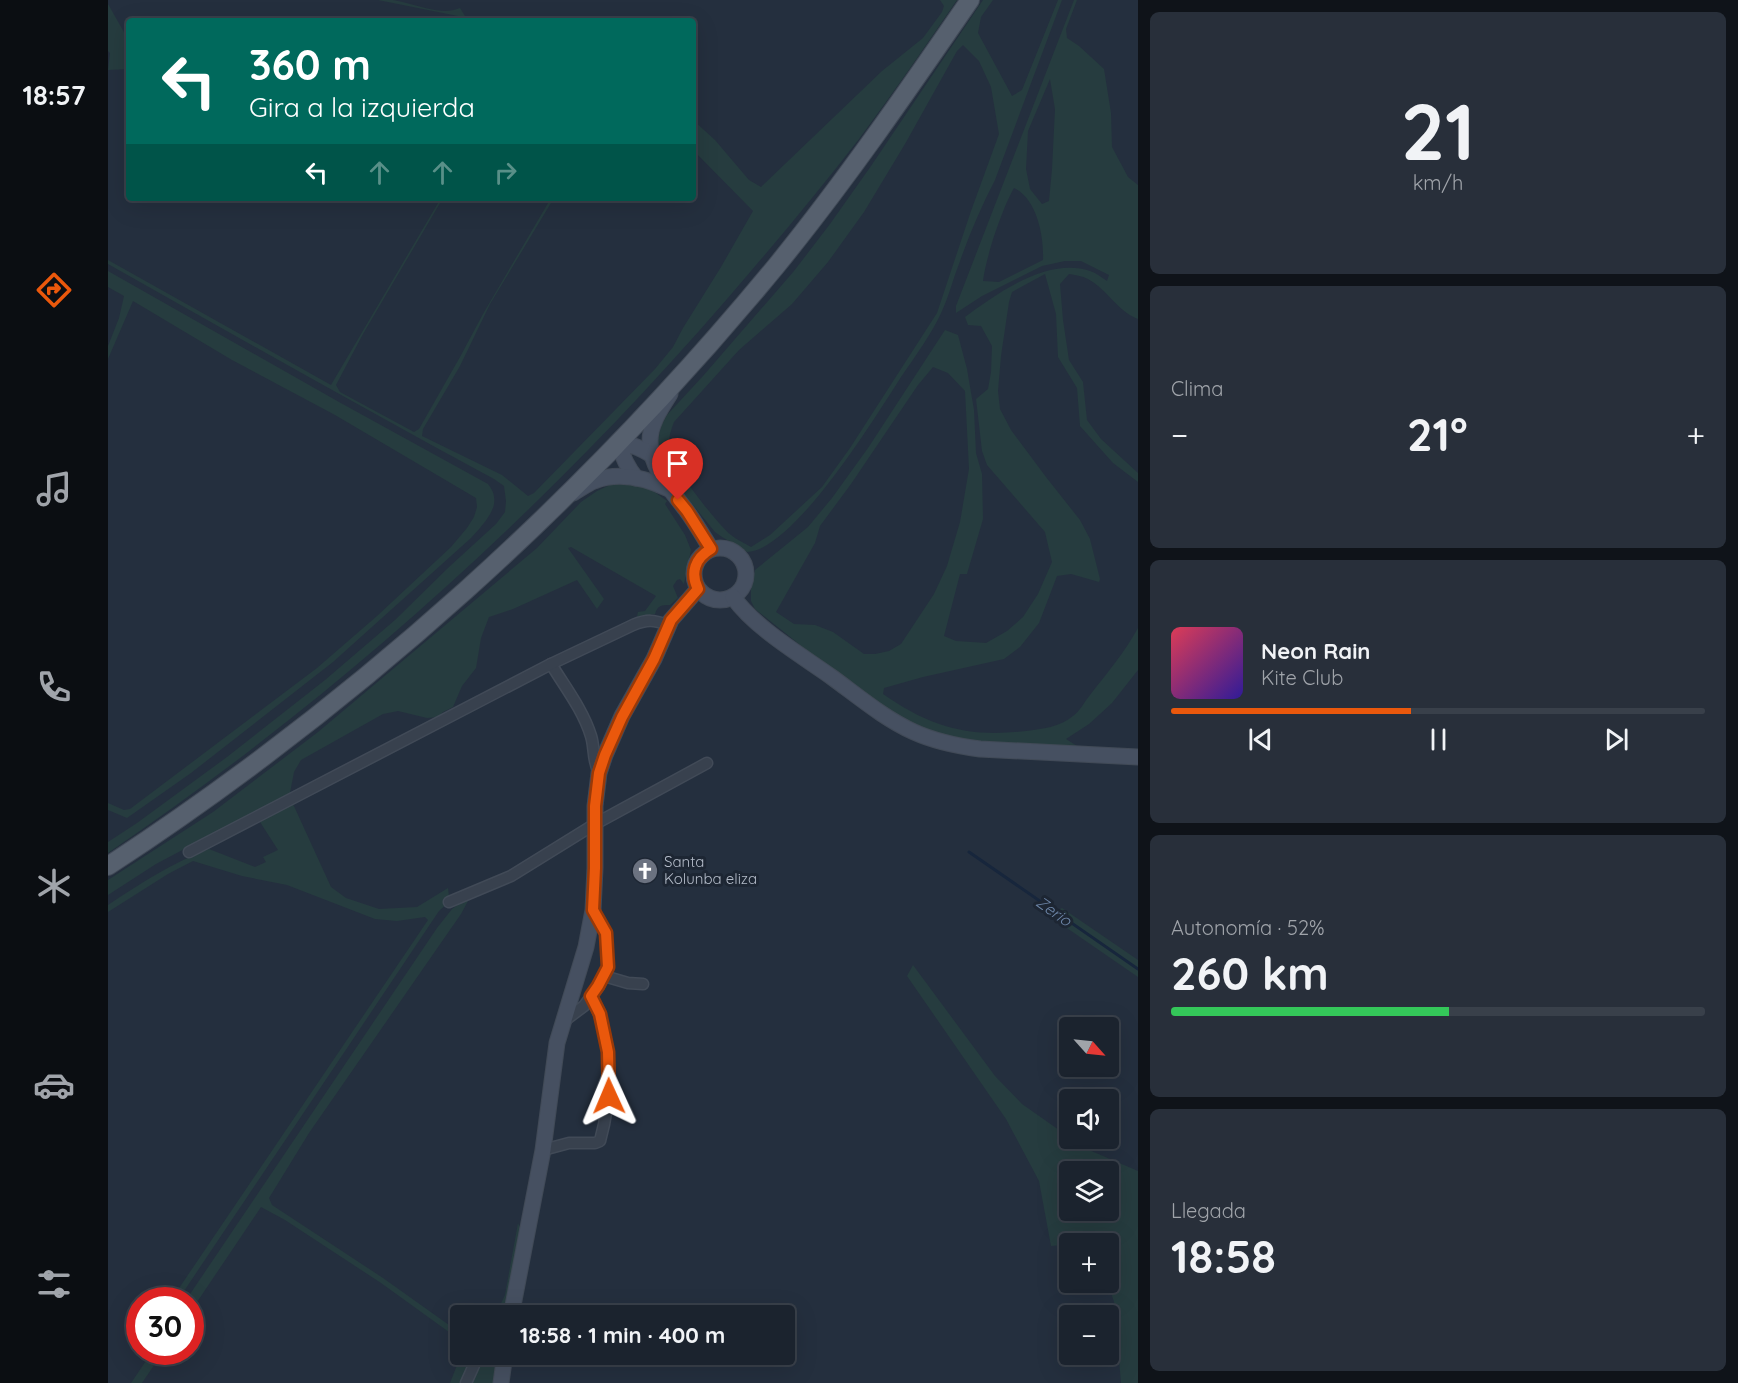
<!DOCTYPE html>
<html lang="es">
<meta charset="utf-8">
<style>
body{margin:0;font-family:Quicksand,sans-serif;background:#282f3a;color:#f1f3f6;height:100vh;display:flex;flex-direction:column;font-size:22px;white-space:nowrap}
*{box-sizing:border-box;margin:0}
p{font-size:20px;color:#a0a4aa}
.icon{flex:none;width:33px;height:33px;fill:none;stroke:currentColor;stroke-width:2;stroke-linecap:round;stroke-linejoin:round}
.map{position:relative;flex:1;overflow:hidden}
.side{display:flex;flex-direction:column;gap:12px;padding:12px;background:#0f1319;width:600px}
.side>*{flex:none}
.guide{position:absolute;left:18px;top:18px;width:570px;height:183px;border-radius:6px;box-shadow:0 6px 24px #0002,0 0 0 2px #39404a;background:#00695c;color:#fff;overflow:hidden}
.needle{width:39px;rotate:117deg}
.fabs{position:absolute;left:951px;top:1017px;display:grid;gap:12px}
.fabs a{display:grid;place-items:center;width:60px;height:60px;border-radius:6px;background:#1b232e;box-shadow:0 6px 24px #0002,0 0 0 2px #39404a;font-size:30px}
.speed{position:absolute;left:18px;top:1287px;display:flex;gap:12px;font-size:30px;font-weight:700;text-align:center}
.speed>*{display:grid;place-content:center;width:78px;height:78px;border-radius:50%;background:#1b232e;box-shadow:0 6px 24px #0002,0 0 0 2px #39404a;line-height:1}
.speed .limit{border:9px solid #d22;background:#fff;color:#111}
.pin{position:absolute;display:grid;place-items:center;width:51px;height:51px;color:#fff;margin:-62px -26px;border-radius:50% 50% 50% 0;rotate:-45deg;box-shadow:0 0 6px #0007}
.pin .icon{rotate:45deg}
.me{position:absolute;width:66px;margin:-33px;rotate:359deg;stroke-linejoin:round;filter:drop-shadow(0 0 4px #0008)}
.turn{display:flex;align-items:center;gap:21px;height:126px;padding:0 24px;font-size:27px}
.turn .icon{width:78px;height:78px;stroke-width:2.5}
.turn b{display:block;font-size:42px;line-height:51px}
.lanes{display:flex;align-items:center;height:57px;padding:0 24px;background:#0003;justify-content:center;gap:30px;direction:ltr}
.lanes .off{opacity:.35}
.big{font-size:45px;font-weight:700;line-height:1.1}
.side .tile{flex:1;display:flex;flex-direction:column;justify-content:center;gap:9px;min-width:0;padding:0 21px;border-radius:9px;background:#282f3a}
.side .dial{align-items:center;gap:0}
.dial b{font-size:78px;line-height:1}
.song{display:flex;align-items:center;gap:18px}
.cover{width:72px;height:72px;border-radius:9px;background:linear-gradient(135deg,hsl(350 70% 55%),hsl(250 70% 35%))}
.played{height:6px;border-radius:3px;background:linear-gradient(90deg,#ea580c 45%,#39404a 45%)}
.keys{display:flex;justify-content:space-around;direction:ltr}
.heat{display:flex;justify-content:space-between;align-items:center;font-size:33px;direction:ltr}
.charge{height:9px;border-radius:4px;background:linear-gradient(90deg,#34c759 52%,#39404a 0)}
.trip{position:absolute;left:342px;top:1305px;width:345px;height:60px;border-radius:6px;background:#1b232e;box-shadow:0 6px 24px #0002,0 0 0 2px #39404a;font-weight:700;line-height:60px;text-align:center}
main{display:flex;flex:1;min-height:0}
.menu{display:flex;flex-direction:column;width:108px;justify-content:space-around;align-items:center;background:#0b0e12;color:#a0a4aa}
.menu .icon{width:42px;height:42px}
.menu .on{color:#ea580c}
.menu b{font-size:27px;color:#f1f3f6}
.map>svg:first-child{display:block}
.green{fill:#263c3f;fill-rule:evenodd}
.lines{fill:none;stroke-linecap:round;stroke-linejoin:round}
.stream{stroke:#17263c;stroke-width:3}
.street-casing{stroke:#414a57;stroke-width:13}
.secondary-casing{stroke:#414a57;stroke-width:17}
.primary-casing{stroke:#414a57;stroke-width:20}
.street{stroke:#38414e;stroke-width:10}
.secondary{stroke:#465061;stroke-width:15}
.primary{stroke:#56606e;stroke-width:18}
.route-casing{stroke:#983908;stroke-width:15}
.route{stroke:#ea580c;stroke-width:10}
.labels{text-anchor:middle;stroke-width:6;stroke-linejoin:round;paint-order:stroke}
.poi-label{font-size:15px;fill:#b4bcc9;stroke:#1d2633;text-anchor:start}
.water-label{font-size:16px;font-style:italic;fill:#6d86a8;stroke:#1d2633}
</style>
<main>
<nav class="menu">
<b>18:57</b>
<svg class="icon on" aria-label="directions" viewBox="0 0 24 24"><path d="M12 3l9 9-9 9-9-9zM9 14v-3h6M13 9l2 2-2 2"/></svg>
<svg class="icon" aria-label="music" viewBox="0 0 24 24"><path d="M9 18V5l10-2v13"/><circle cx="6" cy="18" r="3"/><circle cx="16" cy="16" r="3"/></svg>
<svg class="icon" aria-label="phone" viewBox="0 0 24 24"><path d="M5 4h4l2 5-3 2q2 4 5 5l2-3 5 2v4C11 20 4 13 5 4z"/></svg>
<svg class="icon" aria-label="climate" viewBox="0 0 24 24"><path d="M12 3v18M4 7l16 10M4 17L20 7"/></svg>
<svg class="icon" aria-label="car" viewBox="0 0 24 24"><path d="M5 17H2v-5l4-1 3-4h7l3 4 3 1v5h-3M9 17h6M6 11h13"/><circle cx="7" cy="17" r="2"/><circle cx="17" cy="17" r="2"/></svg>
<svg class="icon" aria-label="filters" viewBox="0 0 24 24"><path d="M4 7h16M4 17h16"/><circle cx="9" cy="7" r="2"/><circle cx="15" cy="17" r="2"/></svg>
</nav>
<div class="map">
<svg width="1030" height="1383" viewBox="0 0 1030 1383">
<rect width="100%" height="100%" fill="#242f3e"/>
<g class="green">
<path d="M270,0C275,0 281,0 285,0C306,3 332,17 352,8L360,21H346L350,16Z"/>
<path d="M832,0H849C817,47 785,93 751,139C716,184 680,228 643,271C456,492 240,690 0,853V842L29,823L119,757L217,680L287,620L341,567L388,524L397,512L398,501L396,486L386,479C256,409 128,336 0,264V260L223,385L333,198H335L255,334L228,385L232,392L306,432L311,429L352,357L375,314L443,198H446L382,304L352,366L315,429L314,436L394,475L420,496L426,493L547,369L565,347L575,328L613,267L645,211L585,150V120L607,140L641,180L653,187L774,71L815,38L834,12L836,6Z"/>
<path d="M875,0H885L873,17L870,33L904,96L914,90L950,0H954L887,180C873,207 861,235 851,264C845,279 841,296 834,311C825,332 806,358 793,377C768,416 686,550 639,552C629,544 617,540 607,532L558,472L551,455L550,441L553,426L559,415L595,376L686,271L722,224L763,166ZM855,45L871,61L883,87L891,134L863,211L829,313L742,448L714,487L662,535L643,547C637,543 629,540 623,535C609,524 568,470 562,454C559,443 562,432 566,422L631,350L684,304L720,262L756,212L797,144L849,51Z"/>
<path d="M966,0H969L958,29L959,38L971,46L996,69L1003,113L1004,147L1020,177L1030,185V319C1008,310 1000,290 980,279C974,276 967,275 961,274L952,284L955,320L961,360L975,382L979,420L993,439L1030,473V482L1005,463L972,426L969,388L950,357L948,314L937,274L904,292L901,302L893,356L890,391L892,409L903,430L938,477L972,520L982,539L992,579L991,582L963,574L949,576L931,623L912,647L896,659L815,677L776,688L775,694C822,727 861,738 918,731C934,729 952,727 965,716C972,711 977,701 982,695C999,673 1017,652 1030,628V670L1004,703L981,724L958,739L969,746L1030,749V753L851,743L796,722L706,660L691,644L647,609L643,601V589L647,570L700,527L724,498L760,448L837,330L850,335L859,369L866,410L868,453L874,474L875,519L859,574H852L836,636L848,641L878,643L899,631L915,617L930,594L944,562L937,532L879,465L874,451L868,399L880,389L883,372L884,346L873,326L860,325L857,317C890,293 939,257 982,271C988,273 993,277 999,281L1001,275L973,261H957L934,266L874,296L848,313V306ZM942,79L947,109L944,169L941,201L934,204L922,189L918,169L920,131ZM906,188C929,199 936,236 935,260L891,282L875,281C878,257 894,209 906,188ZM825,367L840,373L857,391L861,469L852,522L839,566L826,594L793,644L781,651L767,654H756L725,632L707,625L686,624L668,612L707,543L712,526L743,484L810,385Z"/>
<polygon points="0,4 21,41 21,69 0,70 2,53 0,51"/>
<path d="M0,271L231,402L380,484C382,487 386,492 386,497C389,511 372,528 363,538L225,662L83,773L19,818L0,810V803L16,810L22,809L209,668L269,616L343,547L359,528L366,517L369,507L368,498L227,415L124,360L25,301L0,359V346L11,318L16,296L0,287Z"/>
<path d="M522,481L537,485L559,501L557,504L577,535L583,550L576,584L572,579L569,580L565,586L570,598L562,605C553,605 550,605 547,614L529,617L530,612L537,611L548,596L463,547L460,548L496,599L489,609L469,580L405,609L381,617L373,638L368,668L354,686L345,707L335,712L330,717L319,718L290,711L275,714L193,760L186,772L182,793L48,864L0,895V880L105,812L210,732L429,548L473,502L489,491L504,484Z"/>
<path d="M185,804L223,887L238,898L271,909L309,907L340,888L341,896L345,898L331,911L70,1300H63L320,920L317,917L289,921L267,919L179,885L134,876L85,861L60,874L0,912V905C33,883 64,863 101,849L147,867L158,862L155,857L170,850L152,822Z"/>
<polygon points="360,898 360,901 353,914 201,1133 161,1198 164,1205 275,1278 341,1325 352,1330 352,1340 273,1283 177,1220 153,1207 83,1311 82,1300 78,1300 329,928 344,909"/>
<polygon points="954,908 1030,960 1030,977 940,915"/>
<path d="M805,965L887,1076L914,1104L961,1137L962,1138L964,1139L981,1150L1030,1171V1383H1013L1006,1302L1000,1283V1244L975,1243L943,1246L931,1181L898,1119L799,976ZM962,1172H1000V1210H962Z"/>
<polygon points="410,1223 413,1230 399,1309 393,1315 387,1316 397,1295"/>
<polygon points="44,1352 55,1352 34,1383 23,1383"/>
<polygon points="353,1355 367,1355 352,1383 342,1383"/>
<polygon points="376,1355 390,1355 385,1383 361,1383"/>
</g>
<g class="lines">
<polyline class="stream" points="861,852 1030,969"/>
<g class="street-casing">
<g id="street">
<path d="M443,664C457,687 475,710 483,736C487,749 484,759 491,773"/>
<path d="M81,852L443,664L525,625C540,619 545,620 561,625"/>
<polyline points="341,902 403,876 487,824 599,763"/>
<polyline points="496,976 520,983 535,984"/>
<polyline points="456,1021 476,1006 491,986 500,967 498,933 485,910"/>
<path d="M435,1150L461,1143H487L492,1141C505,1094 506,1040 483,996"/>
<polyline points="358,1383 371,1354"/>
</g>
</g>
<g class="secondary-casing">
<g id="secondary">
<path d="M562,394C553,408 542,424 542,441C542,467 563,490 578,510C587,522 595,536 603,549"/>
<path d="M528,478C519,467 514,456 510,442C523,444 533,448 544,455"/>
<path d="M465,493C472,489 479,484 486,481C511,471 538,478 561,489"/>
<circle cx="612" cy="574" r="26"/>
<path d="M625,597C648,629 693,655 725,678C751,697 777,719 806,732C828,742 849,746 872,749L1030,757"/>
<polyline points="403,1316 435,1150 449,1043 478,947 485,910 487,868 487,806 491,773 497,755 514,716 546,659 563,620 590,589"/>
<polyline points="393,1383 397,1354"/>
</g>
</g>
<g class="primary-casing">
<path id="primary" d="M0,866C252,701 478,497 669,265C738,180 800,90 862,0"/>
</g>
<use href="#street" class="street"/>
<use href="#secondary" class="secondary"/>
<use href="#primary" class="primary"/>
</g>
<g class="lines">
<g class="route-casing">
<path id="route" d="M501,1096L500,1052L492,1014L483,996L490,986L500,967L498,933L485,910L487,868V806L491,773L497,755L514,717L546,659L563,620L590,589C582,573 587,558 603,549L579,511L570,500"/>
</g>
<use href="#route" class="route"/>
</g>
<defs>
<g id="church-disc" transform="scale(1.35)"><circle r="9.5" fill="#6b7280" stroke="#1d2633"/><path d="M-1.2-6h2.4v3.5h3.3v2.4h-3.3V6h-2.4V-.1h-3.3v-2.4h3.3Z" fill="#fff"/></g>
</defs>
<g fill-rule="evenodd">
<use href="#church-disc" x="537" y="871"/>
</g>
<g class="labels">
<g class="poi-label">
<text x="556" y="867">Santa<tspan x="556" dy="17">Kolunba eliza</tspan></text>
</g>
<g class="water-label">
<text transform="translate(946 911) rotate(35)" y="6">Zerio</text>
</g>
</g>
</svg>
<div class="fabs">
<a><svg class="needle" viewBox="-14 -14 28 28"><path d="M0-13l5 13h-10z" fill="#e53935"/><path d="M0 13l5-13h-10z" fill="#a0a4aa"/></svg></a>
<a><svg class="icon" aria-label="sound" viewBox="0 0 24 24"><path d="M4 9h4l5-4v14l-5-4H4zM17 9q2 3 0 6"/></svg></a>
<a><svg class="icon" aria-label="layers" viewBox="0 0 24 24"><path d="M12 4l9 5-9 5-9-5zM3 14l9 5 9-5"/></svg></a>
<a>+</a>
<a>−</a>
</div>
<div class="speed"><div class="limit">30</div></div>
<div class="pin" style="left:570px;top:500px;background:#d93025"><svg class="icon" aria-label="arrive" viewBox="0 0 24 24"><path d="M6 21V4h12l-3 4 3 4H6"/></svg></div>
<svg class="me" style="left:501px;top:1096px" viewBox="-20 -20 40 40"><path d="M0-17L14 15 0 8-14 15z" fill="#ea580c" stroke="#fff" stroke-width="4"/></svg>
<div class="trip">18:58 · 1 min · 400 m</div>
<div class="guide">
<div class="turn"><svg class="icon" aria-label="left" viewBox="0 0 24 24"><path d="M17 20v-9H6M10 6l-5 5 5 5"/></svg><div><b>360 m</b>Gira a la izquierda</div></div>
<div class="lanes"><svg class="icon" aria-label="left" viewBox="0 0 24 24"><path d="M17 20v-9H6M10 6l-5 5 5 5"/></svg><svg class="icon off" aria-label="ahead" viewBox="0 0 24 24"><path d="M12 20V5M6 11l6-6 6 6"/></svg><svg class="icon off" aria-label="ahead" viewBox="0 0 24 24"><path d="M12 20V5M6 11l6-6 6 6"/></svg><svg class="icon off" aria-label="right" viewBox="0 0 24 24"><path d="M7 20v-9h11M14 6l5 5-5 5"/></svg></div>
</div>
</div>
<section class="side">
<div class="tile dial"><b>21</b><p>km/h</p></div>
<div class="tile"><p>Clima</p>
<div class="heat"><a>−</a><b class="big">21°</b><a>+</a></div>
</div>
<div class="tile">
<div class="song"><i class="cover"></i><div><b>Neon Rain</b><p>Kite Club</p></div></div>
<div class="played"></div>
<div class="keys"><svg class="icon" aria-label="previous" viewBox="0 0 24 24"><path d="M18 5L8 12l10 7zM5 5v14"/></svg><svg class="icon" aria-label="pause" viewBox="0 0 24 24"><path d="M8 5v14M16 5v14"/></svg><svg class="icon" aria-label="next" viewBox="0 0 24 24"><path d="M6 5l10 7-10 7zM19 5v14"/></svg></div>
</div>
<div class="tile"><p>Autonomía · 52%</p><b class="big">260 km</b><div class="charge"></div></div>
<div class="tile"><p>Llegada</p><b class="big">18:58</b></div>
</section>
</main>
